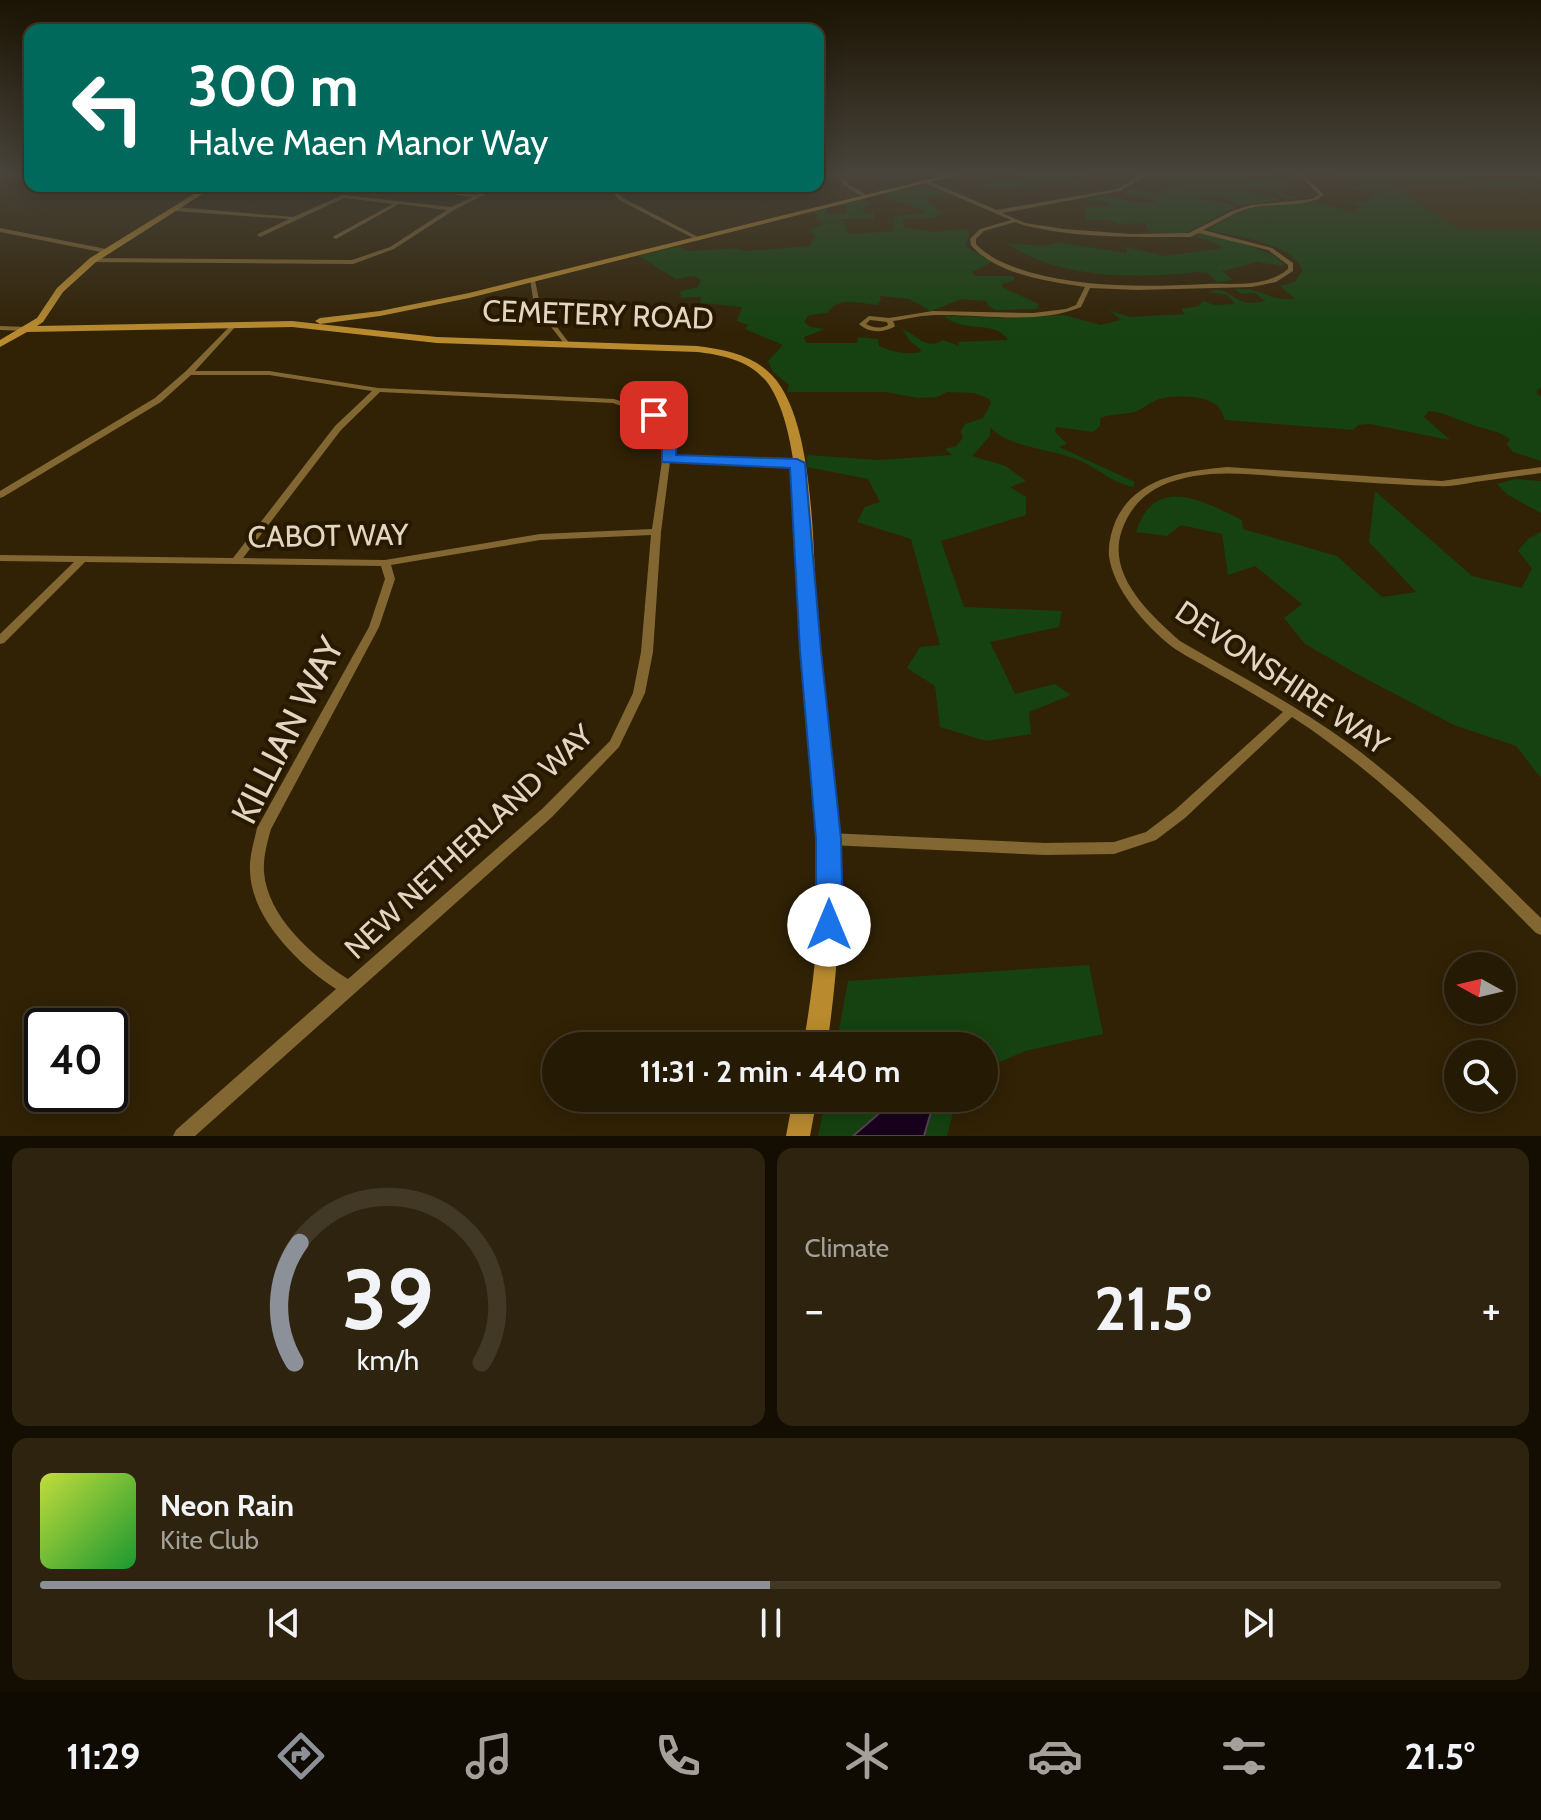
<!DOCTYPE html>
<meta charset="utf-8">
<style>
body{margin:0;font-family:Cabin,sans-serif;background:#2d230e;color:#f1f3f6;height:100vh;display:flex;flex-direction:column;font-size:30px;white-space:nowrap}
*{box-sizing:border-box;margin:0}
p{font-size:26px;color:#a3a19a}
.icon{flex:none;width:44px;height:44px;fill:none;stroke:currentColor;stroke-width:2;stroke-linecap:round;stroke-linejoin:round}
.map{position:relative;height:1136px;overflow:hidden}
.side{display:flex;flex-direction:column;gap:12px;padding:12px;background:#140e02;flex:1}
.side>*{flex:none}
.banner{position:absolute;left:24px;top:24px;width:800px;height:168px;border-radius:16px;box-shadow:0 4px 20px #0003,0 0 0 2px #423826;background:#00695c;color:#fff;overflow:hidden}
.needle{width:52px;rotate:278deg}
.fabs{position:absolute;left:1444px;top:952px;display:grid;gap:16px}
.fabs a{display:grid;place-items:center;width:72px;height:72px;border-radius:50%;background:#251a04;box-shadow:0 4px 20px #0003,0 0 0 2px #423826;font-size:40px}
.speed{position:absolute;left:24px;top:1008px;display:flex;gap:16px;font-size:40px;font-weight:700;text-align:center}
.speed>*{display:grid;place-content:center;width:104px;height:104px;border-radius:50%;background:#251a04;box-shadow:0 4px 20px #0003,0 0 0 2px #423826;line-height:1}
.speed .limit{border:4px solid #111;border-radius:12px;background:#fff;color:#111}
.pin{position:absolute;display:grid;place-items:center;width:68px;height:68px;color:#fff;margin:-34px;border-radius:16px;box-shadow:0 4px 12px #0006}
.me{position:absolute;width:88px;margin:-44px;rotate:0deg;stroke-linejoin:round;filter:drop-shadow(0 0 6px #0008)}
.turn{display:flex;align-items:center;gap:28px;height:168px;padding:0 32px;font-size:36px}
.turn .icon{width:104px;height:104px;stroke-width:2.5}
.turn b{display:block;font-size:56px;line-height:68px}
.big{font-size:60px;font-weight:800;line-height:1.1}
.side .card{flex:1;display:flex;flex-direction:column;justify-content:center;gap:12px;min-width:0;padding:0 28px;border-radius:16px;background:#2d230e}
.side .dial{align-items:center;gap:0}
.dial svg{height:208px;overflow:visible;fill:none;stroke:#423826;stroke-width:7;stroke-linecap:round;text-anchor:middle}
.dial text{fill:#f1f3f6;stroke:none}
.song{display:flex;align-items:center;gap:24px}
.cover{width:96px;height:96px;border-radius:12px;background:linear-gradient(135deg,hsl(70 70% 55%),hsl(130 70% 35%))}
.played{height:8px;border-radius:4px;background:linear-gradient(90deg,#8c9099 50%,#423826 50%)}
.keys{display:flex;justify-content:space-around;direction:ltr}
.heat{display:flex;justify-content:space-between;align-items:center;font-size:44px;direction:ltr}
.side .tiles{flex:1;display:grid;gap:12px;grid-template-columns:1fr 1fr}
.card:last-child{grid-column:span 2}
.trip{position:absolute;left:542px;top:1032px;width:456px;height:80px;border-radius:40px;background:#251a04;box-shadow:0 4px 20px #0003,0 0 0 2px #423826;font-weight:800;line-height:80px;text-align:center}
.dock{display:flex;height:128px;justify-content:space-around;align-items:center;background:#0f0a02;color:#a3a19a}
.dock .icon{width:56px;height:56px}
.dock .active{color:#8c9099}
.dock b{font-size:36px;color:#f1f3f6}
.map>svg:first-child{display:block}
.built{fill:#3b2a06}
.green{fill:#154210}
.water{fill:#19011e;stroke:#55414f;stroke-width:2}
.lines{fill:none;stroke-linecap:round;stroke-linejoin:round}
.street{fill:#836732;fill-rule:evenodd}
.secondary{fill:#b98b2e;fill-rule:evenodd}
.route{fill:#1a73e8;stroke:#114b97;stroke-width:2}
.labels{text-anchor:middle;stroke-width:8;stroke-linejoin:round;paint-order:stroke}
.street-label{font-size:30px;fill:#e2d6c2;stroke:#271900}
.near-street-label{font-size:36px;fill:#e2d6c2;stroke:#271900}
</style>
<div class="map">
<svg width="1541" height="1136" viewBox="0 0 1541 1136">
<rect width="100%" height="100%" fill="#312206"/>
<polygon class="built" points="1448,174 1541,174 1541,233 1440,229 1371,179"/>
<g class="green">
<polygon points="1037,174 1088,174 1066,177 1083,184 1061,183 991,189 981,185"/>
<path d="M1154,174H1271L1248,176L1280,180L1290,187L1278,190L1297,199H1286L1264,187L1241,188C1254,198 1268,194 1283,200L1239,205L1222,197L1204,194L1196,199L1219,201L1236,207L1183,234L1149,232L1145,223L1119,225L1111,220H1086L1085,207L1108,206L1106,202L1087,200C1109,188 1133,210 1157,201L1125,194L1129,189L1161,195L1168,189L1165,187L1185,184L1142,177Z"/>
<path d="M1337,174H1458L1481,181L1541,184V187L1386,182L1459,229L1541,230V387L1536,392L1541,397V461L1513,452L1507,444L1510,439C1497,430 1487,430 1473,425C1457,420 1447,413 1429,411L1424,417L1450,440L1370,424L1358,425L1353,430L1225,420C1223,417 1223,412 1220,409C1210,394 1174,395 1159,399C1149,402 1141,411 1131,413C1120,414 1111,414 1100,418V426L1093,432L1056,427L1055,432L1067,444L1059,447L1135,482L1133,487C1113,483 1100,470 1083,462C1055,448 1009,449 990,427V436L972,456L1006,466L1026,481L1010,487L1026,497V515L941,541L964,607L1062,611L1059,627L990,642L1015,694L1055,684L1071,695L1029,712L1031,734L986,741L940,727L935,686L907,668L920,647L940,645L911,539L857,522L865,507L880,502L868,479L807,467V455L877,460L952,455L945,449L956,446L963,438L961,431L965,424L983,418L991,403L988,398L974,393L947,392L937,397L918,398L886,392H787L789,385L773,372L768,361L783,345L745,329L749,325L737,321L742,307L701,303L700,297L681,298L680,291L698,287L701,280L694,276L676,279L639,256L678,246L688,251L737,248L744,251L810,246L815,236L809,230L825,223L816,219L818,215L809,211L820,207L827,210L828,214H846L847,206L834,204C844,201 859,197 869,203L862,211L866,214L873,213L875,219H838L845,223L848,234L894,231L892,218L896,216L924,213L922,209L887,199L885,193C910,188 924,184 948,193L929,197L927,201L942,213L934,218L903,219L904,227L931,232L966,229L970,233L965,246L992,262L972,272L975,276H1013L1014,280L1002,284V287L1039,304L1037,309L996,310L988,306L987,301L961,299L931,311L909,299L880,296L881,300L877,305C859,304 840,295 827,313L809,315L804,322L810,327L825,329L804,337L806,343H857L858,337L878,339L879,346C892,352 906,355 921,352L920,349L910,341L902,329C918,335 925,351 943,340L959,346L958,342L1008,340C995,319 964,334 944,316L1008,318L1064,315L1101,325L1121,320L1109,310L1129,317L1185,314L1181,309L1199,306L1203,301L1214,305L1235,304L1227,295L1209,292C1228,285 1229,299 1245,302C1251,304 1260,302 1265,301L1255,293L1241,294L1235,289C1262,287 1266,301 1295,299L1280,286L1295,282L1303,270C1289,241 1237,237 1208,230C1237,209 1274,200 1310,202C1324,203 1339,209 1353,212L1360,206L1344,203L1370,201V197L1381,196L1374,191L1352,189L1350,187L1363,186L1347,179L1351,178Z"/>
<path d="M1203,233L1247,245L1273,255L1283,263L1282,266L1257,262L1222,271L1233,280L1217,282L1208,273L1197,272C1136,279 1059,279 1006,243L1046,246L1056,242L1126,253L1127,247L1165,256L1222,248C1214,240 1204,242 1195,235Z"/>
<polygon points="1515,479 1541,481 1541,513 1508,495 1497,484"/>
<path d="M1375,491L1472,576L1522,588L1532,568L1518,551L1528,539L1541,532V778L1516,746L1454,725L1357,674L1305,644L1284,618L1302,604L1255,566L1228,575L1222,534L1181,525L1167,536L1136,532C1155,473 1203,501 1242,520L1243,529L1337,556L1382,597L1416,592L1369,542Z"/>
<polygon points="1089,965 1103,1034 1025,1051 984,1069 984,1046 836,1046 848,981"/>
<polygon points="826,1098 960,1098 955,1104 947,1136 818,1136"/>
</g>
<polygon class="water" points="897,1098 935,1098 924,1136 853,1136"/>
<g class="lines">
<g class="street">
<path d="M836,174H840L850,185L865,194V196C852,194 843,184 836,174Z"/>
<path d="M1143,174H1148L1120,191L1002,213L1025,223L1064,229L1131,234L1189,233L1232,211L1251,205L1312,199L1319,195L1299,174H1303L1324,195C1306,208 1278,203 1256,207C1237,210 1220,222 1203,230L1272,248L1293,263V271L1276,282L1252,287L1137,290L1090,288L1081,307C1039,325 982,314 937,315C922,315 907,319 893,321L895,326L894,327C882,333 869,333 859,324L869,316L889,318L933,311L1033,313L1066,309L1076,305L1085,287C1049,282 995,274 971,245L970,239L980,229L1011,220L922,182V180H926L997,210L1117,189ZM1015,222C1027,227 1040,228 1052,231C1097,238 1144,237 1190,237L1199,233L1268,250L1288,265V269C1265,288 1234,283 1206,284C1146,287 1087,288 1029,272C1010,266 990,259 976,244V239L984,231ZM870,320L887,322L888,325C881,329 873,328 866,324Z"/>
<polygon points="433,186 437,186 440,190 477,195 496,186 502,186 454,210 394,249 353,264 93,262 90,260 93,258 352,260 390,247 447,210 399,204 336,239 333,237 334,236 393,204 344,198 260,237 257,235 258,234 289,219 175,211 172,209 175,207 293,217 343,195 451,207 473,197 436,192"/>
<polygon points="616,186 620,186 619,194 623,198 700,238 695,239 619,200 614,194"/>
<polygon points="0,228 106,249 109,251 106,253 0,232"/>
<polygon points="530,279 535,280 540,305 570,344 570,346 566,346 534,305"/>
<path d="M235,322L238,324L237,325L195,371H269L378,388L614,399L657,413L674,434L671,457L797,460L801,463L797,466L670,462L661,532L653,652L645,693L619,747L552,817L195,1136H173L176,1130L336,989C299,965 251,918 250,871C249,857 254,842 257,828L369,627L385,579L381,566L85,562L4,643L0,644V634L74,562L0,561V555L233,558L335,426L372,391L269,375H191L161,402L3,497L0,498V491L155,398L186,371L233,323ZM380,392L613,403L651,417L666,434L652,529L540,534L385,560L243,558L341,430ZM651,535L641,652L633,693L610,741L542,809L348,979C313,957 267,916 264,872C263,858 267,843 271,829L379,627L395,579L391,565L540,540Z"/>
<polygon points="0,326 28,327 31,329 28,331 0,330"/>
<path d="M1227,467L1442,481L1541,467V473C1519,476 1497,479 1475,482C1463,484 1451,487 1439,486C1388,485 1337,480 1287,477C1245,474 1201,468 1161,486C1142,495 1129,510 1122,530C1106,575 1150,614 1180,641C1236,674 1294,704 1347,742C1418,794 1478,857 1541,918V935L1536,933C1459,856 1384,776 1292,717L1185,818L1156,840L1114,854L1045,855L829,845L824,843L822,839L824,835L829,833L1045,843L1114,842L1146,832L1175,810L1283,712C1258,696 1233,682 1208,668C1196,661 1182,654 1171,646C1146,626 1113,589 1109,556C1108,544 1111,532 1116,520C1136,477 1185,471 1227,467Z"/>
</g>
<g class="secondary">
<polygon points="950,174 961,174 469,298 380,316 320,324 315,321 320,318 380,311 469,293"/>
<path d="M207,186H215L96,262L63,292L43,322L37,326L292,321L437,337L697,346C730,350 762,357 781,387C818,445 813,578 818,648C823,713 835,776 839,841C842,910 837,978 827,1046H803C815,978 822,909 819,840C817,775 805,711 802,646C799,577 806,446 771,388C755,362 725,355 697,352L437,343L292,327L27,332L0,347V340L37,318L57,288L90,258Z"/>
<polygon points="793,1098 817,1098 810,1136 786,1136"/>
</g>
</g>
<linearGradient id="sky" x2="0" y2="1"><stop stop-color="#1b1303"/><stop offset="0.52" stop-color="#48443b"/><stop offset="1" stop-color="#48443b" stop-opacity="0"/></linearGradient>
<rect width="1541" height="333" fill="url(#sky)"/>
<polygon class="route" points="654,411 659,412 677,434 676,455 797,459 805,463 821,651 841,839 843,925 839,934 829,938 820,934 816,925 816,839 800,651 790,468 662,462 662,434 647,415"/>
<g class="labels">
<g class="street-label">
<text transform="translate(598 315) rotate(2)" y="10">CEMETERY ROAD</text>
<text transform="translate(328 536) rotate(-1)" y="10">CABOT WAY</text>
<text transform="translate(1282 678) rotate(34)" y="10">DEVONSHIRE WAY</text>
<text transform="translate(469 842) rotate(-43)" y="10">NEW NETHERLAND WAY</text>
</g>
<g class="near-street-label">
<text transform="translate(287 730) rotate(-63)" y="13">KILLIAN WAY</text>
</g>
</g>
</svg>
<div class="fabs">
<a><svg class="needle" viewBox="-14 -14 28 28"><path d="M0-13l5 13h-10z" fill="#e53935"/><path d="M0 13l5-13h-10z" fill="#a3a19a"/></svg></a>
<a><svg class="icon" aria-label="search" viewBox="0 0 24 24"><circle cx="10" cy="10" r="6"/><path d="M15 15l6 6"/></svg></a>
</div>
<div class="speed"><div class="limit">40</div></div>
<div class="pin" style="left:654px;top:415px;background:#d93025"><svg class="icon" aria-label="arrive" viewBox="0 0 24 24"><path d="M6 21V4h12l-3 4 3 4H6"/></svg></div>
<svg class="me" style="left:829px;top:925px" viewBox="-20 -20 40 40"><circle r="19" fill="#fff"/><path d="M0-13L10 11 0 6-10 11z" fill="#1a73e8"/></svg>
<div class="trip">11:31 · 2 min · 440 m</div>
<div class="banner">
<div class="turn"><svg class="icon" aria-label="left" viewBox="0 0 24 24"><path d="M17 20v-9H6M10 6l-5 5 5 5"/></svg><div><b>300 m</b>Halve Maen Manor Way</div></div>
</div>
</div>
<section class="side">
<div class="tiles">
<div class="card dial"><svg viewBox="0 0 100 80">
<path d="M14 69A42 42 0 1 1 86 69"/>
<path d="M14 69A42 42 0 0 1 16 23" stroke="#8c9099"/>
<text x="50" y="56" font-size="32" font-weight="700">39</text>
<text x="50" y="72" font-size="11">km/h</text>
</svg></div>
<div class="card"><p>Climate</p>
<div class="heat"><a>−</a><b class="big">21.5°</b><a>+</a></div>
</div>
<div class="card">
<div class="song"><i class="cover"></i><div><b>Neon Rain</b><p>Kite Club</p></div></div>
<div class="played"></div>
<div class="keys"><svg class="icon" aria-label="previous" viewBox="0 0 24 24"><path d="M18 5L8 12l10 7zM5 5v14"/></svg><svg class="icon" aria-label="pause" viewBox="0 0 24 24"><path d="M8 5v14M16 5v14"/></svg><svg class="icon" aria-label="next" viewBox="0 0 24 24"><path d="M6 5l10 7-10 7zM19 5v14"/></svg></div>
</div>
</div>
</section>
<nav class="dock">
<b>11:29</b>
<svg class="icon active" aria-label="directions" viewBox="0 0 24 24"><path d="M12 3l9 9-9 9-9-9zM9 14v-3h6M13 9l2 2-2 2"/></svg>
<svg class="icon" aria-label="music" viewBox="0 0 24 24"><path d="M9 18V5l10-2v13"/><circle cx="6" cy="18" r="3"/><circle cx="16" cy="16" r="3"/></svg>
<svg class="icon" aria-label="phone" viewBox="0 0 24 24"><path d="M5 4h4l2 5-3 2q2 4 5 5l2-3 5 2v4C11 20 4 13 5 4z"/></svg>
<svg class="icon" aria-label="climate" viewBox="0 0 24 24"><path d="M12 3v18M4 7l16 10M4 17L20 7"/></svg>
<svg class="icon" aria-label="car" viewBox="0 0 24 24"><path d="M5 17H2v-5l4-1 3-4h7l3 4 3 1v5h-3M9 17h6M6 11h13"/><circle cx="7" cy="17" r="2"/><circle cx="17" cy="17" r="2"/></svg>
<svg class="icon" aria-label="filters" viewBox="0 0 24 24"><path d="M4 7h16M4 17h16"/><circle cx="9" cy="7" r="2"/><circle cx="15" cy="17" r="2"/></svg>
<b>21.5°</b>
</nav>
